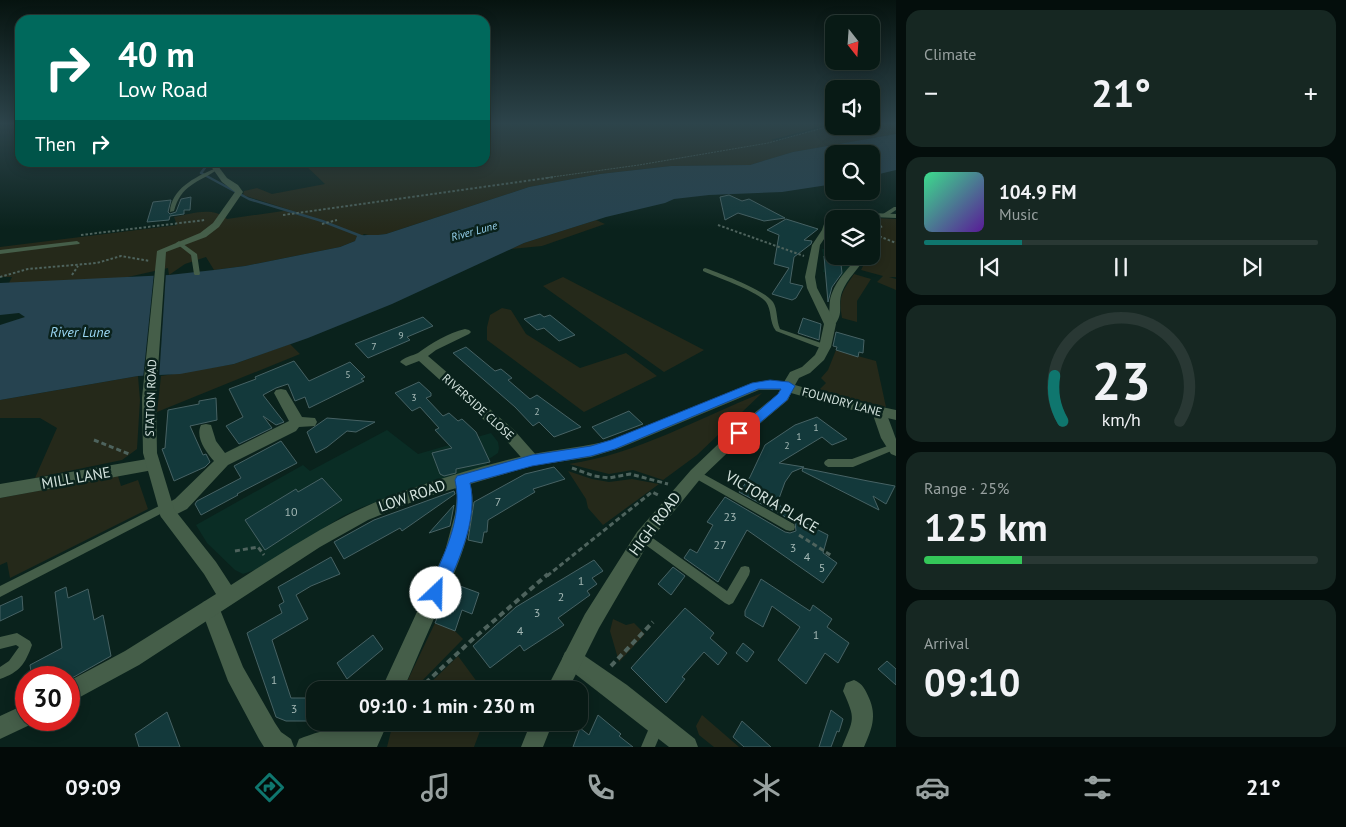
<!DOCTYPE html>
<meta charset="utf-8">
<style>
body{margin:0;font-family:"PT Sans",sans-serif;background:#162722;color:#f1f3f6;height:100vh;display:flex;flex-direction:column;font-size:19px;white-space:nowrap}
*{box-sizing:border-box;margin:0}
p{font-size:16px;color:#98a1a0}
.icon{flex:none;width:28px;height:28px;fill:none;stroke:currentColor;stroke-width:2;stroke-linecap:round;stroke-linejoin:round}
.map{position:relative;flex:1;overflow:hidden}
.side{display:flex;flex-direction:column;gap:10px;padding:10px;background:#040e0c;width:450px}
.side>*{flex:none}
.guide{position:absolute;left:15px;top:15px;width:475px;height:152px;border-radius:15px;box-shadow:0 2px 12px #0003,0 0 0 1px #293834;background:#00695c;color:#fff;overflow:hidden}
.needle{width:32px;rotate:163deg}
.controls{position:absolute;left:825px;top:15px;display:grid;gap:10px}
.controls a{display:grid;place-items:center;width:55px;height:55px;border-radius:10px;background:#081a15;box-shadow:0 2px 12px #0003,0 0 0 1px #293834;font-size:25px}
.speed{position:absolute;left:15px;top:666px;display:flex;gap:10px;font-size:25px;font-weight:700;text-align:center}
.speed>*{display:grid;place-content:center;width:65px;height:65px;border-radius:50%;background:#081a15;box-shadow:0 2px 12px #0003,0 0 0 1px #293834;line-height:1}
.speed .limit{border:8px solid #d22;background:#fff;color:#111}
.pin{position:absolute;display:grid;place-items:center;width:42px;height:42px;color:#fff;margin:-21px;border-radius:10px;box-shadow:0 2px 8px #0006}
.me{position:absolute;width:55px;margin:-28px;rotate:24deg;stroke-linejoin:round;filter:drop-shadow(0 0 4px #0008)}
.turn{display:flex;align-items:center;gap:18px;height:105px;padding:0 20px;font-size:22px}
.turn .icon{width:65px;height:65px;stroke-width:2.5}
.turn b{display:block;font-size:35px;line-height:42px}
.then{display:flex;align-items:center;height:48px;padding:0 20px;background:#0003;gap:10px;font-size:19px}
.big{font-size:38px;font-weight:600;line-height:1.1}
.side .widget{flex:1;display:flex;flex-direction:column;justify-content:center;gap:8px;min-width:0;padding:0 18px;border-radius:15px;background:#162722}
.side .dial{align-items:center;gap:0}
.dial svg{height:130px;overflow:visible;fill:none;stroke:#293834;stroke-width:7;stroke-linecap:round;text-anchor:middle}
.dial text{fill:#f1f3f6;stroke:none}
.song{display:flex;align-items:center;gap:15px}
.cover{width:60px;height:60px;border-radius:8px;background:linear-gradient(135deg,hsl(150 70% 55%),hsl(270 70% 35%))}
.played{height:5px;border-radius:2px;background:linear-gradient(90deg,#0f766e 25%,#293834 25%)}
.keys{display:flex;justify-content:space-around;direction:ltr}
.heat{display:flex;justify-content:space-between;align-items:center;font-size:28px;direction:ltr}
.charge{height:8px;border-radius:4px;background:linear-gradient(90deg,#34c759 25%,#293834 0)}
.trip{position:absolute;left:306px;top:681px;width:282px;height:50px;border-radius:15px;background:#081a15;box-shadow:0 2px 12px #0003,0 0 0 1px #293834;font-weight:600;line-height:50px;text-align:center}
.dock{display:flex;height:80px;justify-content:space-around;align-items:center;background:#030a08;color:#98a1a0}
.dock .icon{width:35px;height:35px}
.dock .current{color:#0f766e}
.dock b{font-size:22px;color:#f1f3f6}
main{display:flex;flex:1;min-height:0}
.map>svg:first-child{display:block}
.built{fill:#0a2d25}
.green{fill:#25291a}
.water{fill:#264350}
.pier{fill:#0a221c}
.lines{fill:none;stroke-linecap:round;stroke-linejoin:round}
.stream{stroke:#264350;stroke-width:2.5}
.building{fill:#13393b;stroke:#476264}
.path-far3{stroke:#4e635d;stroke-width:1;stroke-dasharray:2 1;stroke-linecap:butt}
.path-far2{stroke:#4e635d;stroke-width:2;stroke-dasharray:2.5 2;stroke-linecap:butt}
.path-far1{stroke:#4e635d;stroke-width:3;stroke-dasharray:5 3;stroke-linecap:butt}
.path{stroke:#4e635d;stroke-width:4;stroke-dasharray:6 4;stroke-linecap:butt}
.service{fill:#455e49;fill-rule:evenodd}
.minor{fill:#455e49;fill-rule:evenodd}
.tertiary{fill:#455e49;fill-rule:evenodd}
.route{fill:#1a73e8;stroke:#114b97}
.labels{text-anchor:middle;stroke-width:5;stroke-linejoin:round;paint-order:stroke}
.number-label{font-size:10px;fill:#a4b8b5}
.far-water-label{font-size:11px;font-style:italic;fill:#99d5f1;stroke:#0a221c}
.street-label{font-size:12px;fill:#d4e3de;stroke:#0a221c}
.near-number-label{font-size:12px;fill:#a4b8b5}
.water-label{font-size:14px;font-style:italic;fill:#99d5f1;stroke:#0a221c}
.near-street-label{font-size:15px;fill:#d4e3de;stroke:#0a221c}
</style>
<main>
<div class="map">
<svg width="896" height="747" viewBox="0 0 896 747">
<rect width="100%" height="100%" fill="#0a221c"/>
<g class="built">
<polygon points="833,229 834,256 858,256 841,277 823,272 825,264 822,249 828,249 827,244"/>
<polygon points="387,430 418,454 491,433 498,442 499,448 498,453 489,459 485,468 419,486 360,508 343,516 260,568 243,574 235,570 207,543 196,525 303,465 310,471"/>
</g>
<g class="green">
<path d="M485,124H830L771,140L778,141L834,125L871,126V124H896V134L793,152L750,165L671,166L600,174L529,187L386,234L373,236L364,234L355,241L340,247L245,266L214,270L206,257L185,264L169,275L168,268L119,279L8,285L12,277H0V247L177,225L174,217C191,214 212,206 227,219L290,210L243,195L244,191L257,188L272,194L325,184L303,163L485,162Z"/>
<polygon points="857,217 896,219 896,277 889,277 896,279 896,290 877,282 883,276 861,270 868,256 871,256 871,219 843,219"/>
<polygon points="596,220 605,224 542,246 511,249 524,243"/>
<path d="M854,274L871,279L857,301V322L842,318C838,296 842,292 854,274Z"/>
<polygon points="563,277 704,350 664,372 543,286"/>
<polygon points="502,308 511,310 526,334 580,368 626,353 657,376 584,412 487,340 487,327 490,315"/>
<polygon points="290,344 300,354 157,412 161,376 234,364"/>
<polygon points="836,350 876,361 886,407 821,391 820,389 826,383 821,378 828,370"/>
<polygon points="138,376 140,400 137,449 122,460 35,478 57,428 40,418 0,418 0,400"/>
<path d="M762,393L697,455L663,480L633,470L609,474L569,464C637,454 699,418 762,393Z"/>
<polygon points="568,471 592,479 609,482 632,479 659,484 603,525 588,508 586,499"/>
<polygon points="118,476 121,486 138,480 148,509 10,578 7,562 0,565 0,498"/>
<polygon points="613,619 626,625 634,623 645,634 619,662 610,631"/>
<polygon points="435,623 455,631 463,639 413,690 403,690"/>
<polygon points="458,656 483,690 423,690"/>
<polygon points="702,715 739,747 714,747 699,735 696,726"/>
<polygon points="393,723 393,722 483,723 474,747 387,747"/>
</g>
<path class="water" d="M896,134V170L871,176V154H834V184L782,192L709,195L674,199L665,203L606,217L524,243L392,304L308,338L234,364L180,374L138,376L0,400V325L25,317L19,313L0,315V283L169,275L214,270L245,266L340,247L355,241L357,236C366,234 375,236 386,234L529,187L600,174L671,166L750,165L793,152Z"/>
<polygon class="pier" points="166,272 159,379 143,379 154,273"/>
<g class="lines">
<g class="stream">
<polyline points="205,162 207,165 201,173 249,199 322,221 366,238"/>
<polyline points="829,241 834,242"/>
</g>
</g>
<g class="building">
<polygon points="729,195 742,201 749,199 785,218 764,221 738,213 725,220 720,197"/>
<polygon points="191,197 190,210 184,210 184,214 170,216 169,220 147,222 153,202 171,200 168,212 170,214 176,212 181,199"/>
<polygon points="786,219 818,229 804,240 812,241 811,244 794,257 790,283 803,286 796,298 792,300 772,294 789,268 774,264 779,235 767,230"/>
<polygon points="824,256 840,256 842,273 832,287 828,302"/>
<polygon points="540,314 544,317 550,315 575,335 559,341 544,328 537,330 524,319"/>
<polygon points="423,317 433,326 407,337 410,340 368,358 355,344"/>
<polygon points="803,318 821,324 819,340 798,333"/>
<polygon points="836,332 864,340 863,353 859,352 858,357 836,350 837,347 833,346"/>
<polygon points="466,347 495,371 501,369 512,378 508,380 530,399 537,395 581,427 554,437 539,422 533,426 515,407 453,353"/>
<polygon points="294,361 309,381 350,362 365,377 361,379 364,381 309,408 305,397 295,401 288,384 276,388 263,395 284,422 276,425 263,416 272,428 239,444 226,426 243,417 229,389 256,379 255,377"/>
<polygon points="419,382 431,393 431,396 426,398 443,416 449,413 458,421 462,419 476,432 490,462 456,469 456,473 444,476 440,474 432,453 452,448 435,430 439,428 420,407 412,411 395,393"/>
<polygon points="216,398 217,420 190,426 203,455 206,454 210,462 205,467 174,481 162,449 165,448 168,410 199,404 199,401"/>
<polygon points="629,411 643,424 603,439 592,427"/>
<polygon points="817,417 847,439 832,445 822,437 779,463 804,467 792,472 785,482 777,504 793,513 791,516 828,535 823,553 837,563 823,583 747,530 718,582 684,558 690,549 697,553 713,525 707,522 725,497 785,532 790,533 796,531 795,522 739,492 750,477 765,445 795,425"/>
<polygon points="327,418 375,422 356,432 347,431 327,447 316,453 307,432"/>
<polygon points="281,441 297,463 237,494 238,495 201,515 195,504 197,501 241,478 234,466"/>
<polygon points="554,467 565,479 533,489 535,492 488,520 487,532 484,532 482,543 468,540 474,502 525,474"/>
<polygon points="803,468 868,481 895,486 886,504 873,496 879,510 802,471"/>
<polygon points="322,478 342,500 265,550 245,520 296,489 298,492"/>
<polygon points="454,491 455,494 402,531 400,528 344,559 334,542 374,520"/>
<polygon points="454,505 450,526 429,533"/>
<polygon points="331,557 340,574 311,586 296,595 308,619 272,640 291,698 315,698 315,721 286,721 276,717 247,633 282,613 279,605 284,602 278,587"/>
<polygon points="594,560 603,571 592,578 597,584 587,591 590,595 558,618 564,625 524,651 520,645 490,668 473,646 516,607"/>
<polygon points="673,567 685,576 671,595 658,584"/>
<polygon points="761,579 810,611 813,605 832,619 827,627 849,643 838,663 825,653 806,684 778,660 800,627 772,606 763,627 745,616 745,611"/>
<polygon points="452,583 479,593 472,614 462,610 455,631 435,623"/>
<polygon points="66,587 68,598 88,589 94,620 103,615 111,656 72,678 32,678 30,665 62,648 55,592"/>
<polygon points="22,596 23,610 0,621 0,606"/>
<polygon points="685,608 714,633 710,638 727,653 718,665 704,652 682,677 685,679 666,703 631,668"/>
<polygon points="373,635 383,649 347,679 337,663"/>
<polygon points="743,643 754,652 747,662 736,653"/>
<polygon points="887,661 896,669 896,685 878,669"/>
<polygon points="831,710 843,719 839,732 837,731 831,747 819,747"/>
<polygon points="167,712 180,747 139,747 135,734"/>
<polygon points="598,715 621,734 619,736 633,747 573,747 580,728 589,735"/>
<polygon points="742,721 771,747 744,747 733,737"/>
</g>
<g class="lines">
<polyline class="path-far3" points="545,178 639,165 768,143 834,125"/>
<g class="path-far2">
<polyline points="283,215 554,177"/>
<polyline points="322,224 337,220"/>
<polyline points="718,225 804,256"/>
<polyline points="871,229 884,226"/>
<polyline points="871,233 896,243"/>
<polyline points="81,235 205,220"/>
<polyline points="871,237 871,239"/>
<polyline points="72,275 78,266"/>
<polyline points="0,277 28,269 97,263 121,256 150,261"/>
</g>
<g class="path-far1">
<polyline points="94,440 129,454"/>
<polyline points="572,468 594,476 609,478 630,474 668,484"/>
<polyline points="799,535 832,556"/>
<polyline points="235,551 258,547 264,555"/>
<polyline points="547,576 652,492 660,496"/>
</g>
<g class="path">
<polyline points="611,666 653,622"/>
<polyline points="418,690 474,638 548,574"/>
</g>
<g class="service">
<path d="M214,169L217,170C197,183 181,185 174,211L170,212C171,189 195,177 214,169Z"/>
<polygon points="894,207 896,207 896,210 887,216 883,216 883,214"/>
<polygon points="77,241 80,243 79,244 0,254 0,250"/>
<polygon points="179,241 197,254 200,274 199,275 195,275 194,274 191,255 177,244 176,243"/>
<path d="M705,268C719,273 765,290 773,302C778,310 776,320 780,329L827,345L829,347L825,349H823L776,331C769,322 772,310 766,302C759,292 716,277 703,271V269Z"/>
<polygon points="893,444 896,445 896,449 853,467 828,467 825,465 824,463 825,461 828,459 852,459"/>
<polygon points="696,470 794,524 795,527 794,530 790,531 786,530 693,477 691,474 693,471"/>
<polygon points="165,503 168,504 170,507 168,510 0,597 0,586"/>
<polygon points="643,532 647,534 727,591 741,567 745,566 749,567 750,571 749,575 733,603 729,605 725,603 639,540 638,537 639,534"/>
<path d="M17,633L30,641L32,645C25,664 20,672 0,679V667L9,661L19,647L16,645L0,649V637Z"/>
<polygon points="657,719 662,721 664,726 655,747 641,747 652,721"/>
</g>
<g class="minor">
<path d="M858,256H867C859,268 847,279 842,292C837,306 845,312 834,326H826L824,324C833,312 827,305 832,293C837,279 849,268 858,256Z"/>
<path d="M465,329L469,330L471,332L469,334L436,350L428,356L514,430L537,456L539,460L537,464L532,466L527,464L504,438L419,361L406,366L400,362C404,357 412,356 418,353C432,343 448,333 465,329Z"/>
<path d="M281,389L286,390L302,417L315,418L317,422L315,426L299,427L296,431L228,465L187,509L167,519L161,517L159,512L161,507L175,499L214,461C206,452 195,437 201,425L206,424L211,425L216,441L225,453L289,421L274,393L276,390Z"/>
<polygon points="879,407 884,409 886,412 896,439 896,456 891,454 881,438 872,412 874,409"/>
<polygon points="153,458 158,460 160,464 158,468 153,470 0,498 0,484"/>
<path d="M462,474L467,476C487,513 448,587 432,623C422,645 413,668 403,690H381L445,551L455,514L457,496L454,480L457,476Z"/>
<polygon points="210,600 217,602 243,667 275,723 281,732 291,739 294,747 264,747 259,739 228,681 201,609 203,602"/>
<polygon points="572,649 579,652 627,685 695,739 698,747 669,747 565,666 562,659 565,652"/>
<path d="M854,680C863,684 865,689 869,698C877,716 872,729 864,747H842C854,718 856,720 843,691L846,683Z"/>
<path d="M365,722H388L377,747H296L299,739C317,732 341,724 360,731Z"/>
</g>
<g class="tertiary">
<path d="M208,162H215L227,178L238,185L243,192L219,227L206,237L166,252L156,398L157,453L174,509L216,562L231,585C291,547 350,507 419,486C456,474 495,462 533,454C559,449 585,447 611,440L752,383L766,381L784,382L790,372L802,367L815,355L819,347L824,324L807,288L805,277L812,245L822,230L826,218L848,212L896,214V218L849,216L834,219L830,230L820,245L815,277L817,288L836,324L831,347L824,360L810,373L799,378L795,385L844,399L896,410V420L844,408L791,393L788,400L744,437L701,478L649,542L599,628L568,690H546L585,614L637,532L691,470L734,429L778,394L780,390H759L620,448L591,457L532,466L422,498L368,520L320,547L139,665L69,703V681L125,651L216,594L204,574L161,517L143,453L142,398L157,251L200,233L213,223L235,192L222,182Z"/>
<polygon points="26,704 26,720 35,720 34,723 0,739 0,716"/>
<polygon points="531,722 553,722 543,747 521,747"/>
</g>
</g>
<linearGradient id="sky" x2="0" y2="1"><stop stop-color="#06130f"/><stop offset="0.54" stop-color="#2d444b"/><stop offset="1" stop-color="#2d444b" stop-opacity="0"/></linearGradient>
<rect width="896" height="229" fill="url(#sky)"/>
<path class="route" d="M770,380L789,382L795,386L787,400L744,436H735L733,433L778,394L781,389H758L615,449L591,456L532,466L470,483C479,521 456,565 442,599L436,601L430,599L427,593C442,558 464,519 455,480L457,476L532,455L591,446L611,440L752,383Z"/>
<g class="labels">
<g class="number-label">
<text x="401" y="339">9</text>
<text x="374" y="350">7</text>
<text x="348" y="378">5</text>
<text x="414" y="401">3</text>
<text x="537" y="415">2</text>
<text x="816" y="431">1</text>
<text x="799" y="440">1</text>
<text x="787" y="449">2</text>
</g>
<g class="far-water-label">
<text transform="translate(474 231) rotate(-15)" y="4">River Lune</text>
</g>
<g class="street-label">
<text transform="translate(151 398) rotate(-88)" y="4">STATION ROAD</text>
<text transform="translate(842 402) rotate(15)" y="4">FOUNDRY LANE</text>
<text transform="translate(478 407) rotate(42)" y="4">RIVERSIDE CLOSE</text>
</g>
<g class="near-number-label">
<text x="498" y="506">7</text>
<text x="291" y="516">10</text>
<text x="730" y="521">23</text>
<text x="720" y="549">27</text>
<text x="793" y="552">3</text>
<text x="807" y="561">4</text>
<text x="822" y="572">5</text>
<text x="581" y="585">1</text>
<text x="561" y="601">2</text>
<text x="537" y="617">3</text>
<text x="520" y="635">4</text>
<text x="816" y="639">1</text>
<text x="274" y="684">1</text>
<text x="294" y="713">3</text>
</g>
<g class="water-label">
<text x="80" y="337">River Lune</text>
</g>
<g class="near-street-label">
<text transform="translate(76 478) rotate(-10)" y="5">MILL LANE</text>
<text transform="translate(412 496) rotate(-19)" y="5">LOW ROAD</text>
<text transform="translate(772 502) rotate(31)" y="5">VICTORIA PLACE</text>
<text transform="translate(655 524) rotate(-53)" y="5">HIGH ROAD</text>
</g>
</g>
</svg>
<div class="controls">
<a><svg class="needle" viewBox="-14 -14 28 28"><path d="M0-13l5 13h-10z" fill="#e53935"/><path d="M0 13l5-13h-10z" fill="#98a1a0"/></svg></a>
<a><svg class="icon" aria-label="sound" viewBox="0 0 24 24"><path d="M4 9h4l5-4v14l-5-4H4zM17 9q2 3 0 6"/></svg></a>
<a><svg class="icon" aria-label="search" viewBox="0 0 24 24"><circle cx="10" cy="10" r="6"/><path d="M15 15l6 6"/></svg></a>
<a><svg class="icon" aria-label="layers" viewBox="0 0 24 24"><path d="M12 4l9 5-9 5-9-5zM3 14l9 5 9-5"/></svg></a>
</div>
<div class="speed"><div class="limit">30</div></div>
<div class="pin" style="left:739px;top:433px;background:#d93025"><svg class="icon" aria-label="arrive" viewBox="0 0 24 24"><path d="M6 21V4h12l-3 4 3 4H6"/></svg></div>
<svg class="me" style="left:436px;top:593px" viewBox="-20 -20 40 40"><circle r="19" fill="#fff"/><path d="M0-13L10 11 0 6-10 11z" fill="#1a73e8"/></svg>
<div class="trip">09:10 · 1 min · 230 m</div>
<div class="guide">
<div class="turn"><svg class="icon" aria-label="right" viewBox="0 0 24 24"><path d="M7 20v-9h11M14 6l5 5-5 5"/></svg><div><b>40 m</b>Low Road</div></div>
<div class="then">Then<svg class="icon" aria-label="right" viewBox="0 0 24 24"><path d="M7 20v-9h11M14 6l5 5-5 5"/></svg></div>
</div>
</div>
<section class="side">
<div class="widget"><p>Climate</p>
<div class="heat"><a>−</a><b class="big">21°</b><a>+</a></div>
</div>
<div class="widget">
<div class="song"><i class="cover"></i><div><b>104.9 FM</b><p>Music</p></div></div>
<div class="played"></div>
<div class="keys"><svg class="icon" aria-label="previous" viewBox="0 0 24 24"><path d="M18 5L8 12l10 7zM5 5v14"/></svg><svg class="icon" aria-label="pause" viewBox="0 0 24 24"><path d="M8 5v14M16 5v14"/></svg><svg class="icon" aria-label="next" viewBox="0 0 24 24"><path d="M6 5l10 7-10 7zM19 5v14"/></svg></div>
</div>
<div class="widget dial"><svg viewBox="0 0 100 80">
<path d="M14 69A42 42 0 1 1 86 69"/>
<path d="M14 69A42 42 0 0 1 9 41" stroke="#0f766e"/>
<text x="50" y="56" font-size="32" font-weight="700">23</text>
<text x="50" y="72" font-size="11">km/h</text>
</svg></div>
<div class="widget"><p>Range · 25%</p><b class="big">125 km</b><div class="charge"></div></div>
<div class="widget"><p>Arrival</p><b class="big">09:10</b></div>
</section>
</main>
<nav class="dock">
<b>09:09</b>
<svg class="icon current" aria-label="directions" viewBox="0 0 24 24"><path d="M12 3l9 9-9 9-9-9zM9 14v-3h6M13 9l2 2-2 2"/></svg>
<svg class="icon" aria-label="music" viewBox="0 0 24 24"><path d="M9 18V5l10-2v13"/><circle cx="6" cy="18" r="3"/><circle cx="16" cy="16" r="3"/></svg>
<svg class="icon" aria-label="phone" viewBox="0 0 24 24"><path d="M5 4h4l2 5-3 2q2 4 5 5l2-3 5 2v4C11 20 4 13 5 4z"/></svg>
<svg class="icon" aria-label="climate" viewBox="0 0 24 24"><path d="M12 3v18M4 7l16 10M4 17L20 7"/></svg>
<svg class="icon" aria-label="car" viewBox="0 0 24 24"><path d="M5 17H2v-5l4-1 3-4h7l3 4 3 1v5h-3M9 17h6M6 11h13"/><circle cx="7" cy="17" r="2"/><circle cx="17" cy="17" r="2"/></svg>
<svg class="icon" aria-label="filters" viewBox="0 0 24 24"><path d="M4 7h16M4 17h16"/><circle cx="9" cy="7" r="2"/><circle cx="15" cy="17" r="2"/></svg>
<b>21°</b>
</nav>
